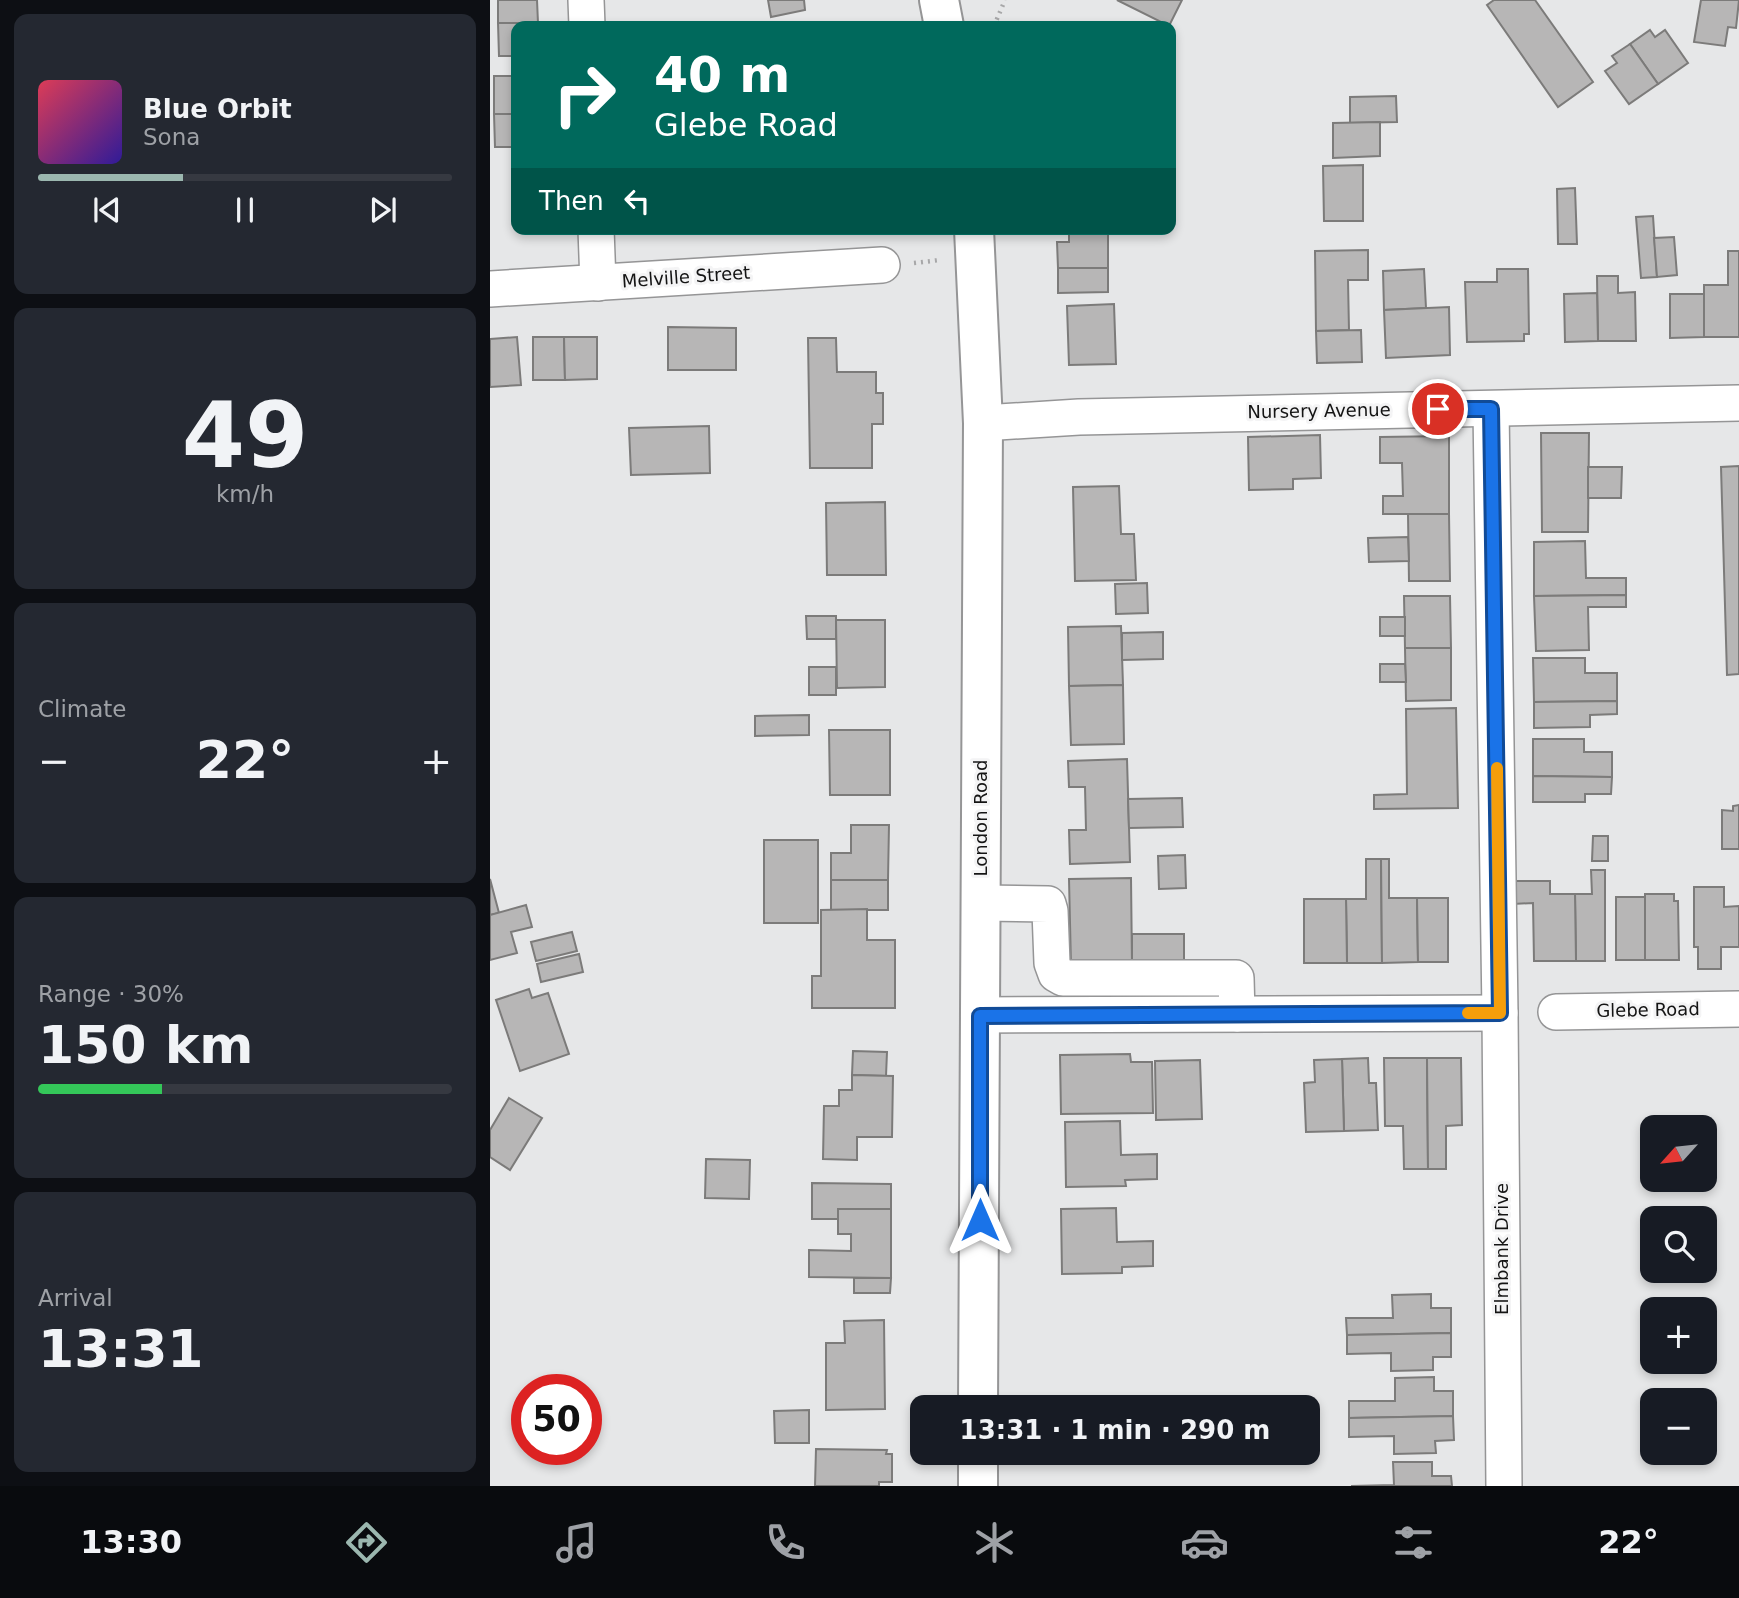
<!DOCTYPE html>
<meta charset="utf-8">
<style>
body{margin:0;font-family:"DejaVu Sans",sans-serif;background:#242831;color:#f1f3f6;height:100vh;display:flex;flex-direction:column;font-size:26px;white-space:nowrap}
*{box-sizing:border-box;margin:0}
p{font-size:23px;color:#9ea1a6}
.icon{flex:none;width:38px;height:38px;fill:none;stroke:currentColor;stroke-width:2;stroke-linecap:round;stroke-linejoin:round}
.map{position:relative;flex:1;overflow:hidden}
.details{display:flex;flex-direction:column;gap:14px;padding:14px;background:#0d0f14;width:490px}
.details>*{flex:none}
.hud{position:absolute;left:21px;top:21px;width:665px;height:214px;border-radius:14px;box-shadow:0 4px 10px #0003;background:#00695c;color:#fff;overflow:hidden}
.needle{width:46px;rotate:243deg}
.buttons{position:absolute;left:1150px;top:1115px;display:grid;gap:14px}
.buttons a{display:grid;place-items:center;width:77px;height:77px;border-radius:14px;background:#171b24;box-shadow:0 4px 10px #0003;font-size:35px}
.speed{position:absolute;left:21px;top:1374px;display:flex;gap:14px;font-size:35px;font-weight:700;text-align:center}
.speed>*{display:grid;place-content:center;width:91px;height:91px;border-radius:50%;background:#171b24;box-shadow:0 4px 10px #0003;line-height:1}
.speed .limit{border:10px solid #d22;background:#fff;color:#111}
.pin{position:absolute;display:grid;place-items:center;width:60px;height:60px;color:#fff;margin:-30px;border:4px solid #fff;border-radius:50%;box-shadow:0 2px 7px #0007}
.me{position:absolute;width:77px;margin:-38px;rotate:0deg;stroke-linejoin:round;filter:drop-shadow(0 0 5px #0008)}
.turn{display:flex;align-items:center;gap:24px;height:147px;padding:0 28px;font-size:32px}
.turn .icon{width:91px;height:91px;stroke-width:2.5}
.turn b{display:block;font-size:49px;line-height:60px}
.then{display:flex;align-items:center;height:66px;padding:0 28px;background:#0003;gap:14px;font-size:26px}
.big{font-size:52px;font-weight:700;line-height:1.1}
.details .card{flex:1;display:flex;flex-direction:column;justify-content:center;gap:10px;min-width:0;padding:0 24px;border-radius:14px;background:#242831}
.details .dial{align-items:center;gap:0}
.dial b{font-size:91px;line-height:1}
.song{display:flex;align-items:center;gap:21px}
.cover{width:84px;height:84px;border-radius:10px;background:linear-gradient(135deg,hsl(350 70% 55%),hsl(250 70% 35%))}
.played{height:7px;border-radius:4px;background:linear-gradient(90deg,#9bb7af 35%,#363941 35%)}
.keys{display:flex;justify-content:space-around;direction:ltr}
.heat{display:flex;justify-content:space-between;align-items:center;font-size:38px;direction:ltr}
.charge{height:10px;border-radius:5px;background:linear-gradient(90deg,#34c759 30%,#363941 0)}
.trip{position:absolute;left:420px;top:1395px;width:410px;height:70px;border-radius:14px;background:#171b24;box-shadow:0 4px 10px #0003;font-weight:700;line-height:70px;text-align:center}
.menu{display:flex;height:112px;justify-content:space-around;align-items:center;background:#090b0e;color:#9ea1a6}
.menu .icon{width:49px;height:49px}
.menu .on{color:#9bb7af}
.menu b{font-size:32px;color:#f1f3f6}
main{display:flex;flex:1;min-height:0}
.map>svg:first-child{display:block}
.building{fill:#b7b6b6;stroke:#7c7b7a;stroke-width:2}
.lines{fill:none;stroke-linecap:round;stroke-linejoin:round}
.minor-casing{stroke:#959596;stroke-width:38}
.major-casing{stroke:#959596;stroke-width:42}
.path{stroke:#a7a7a8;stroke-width:4.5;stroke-dasharray:2 5;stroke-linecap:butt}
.minor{stroke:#fff;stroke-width:35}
.major{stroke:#fff;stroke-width:38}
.route-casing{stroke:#114b97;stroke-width:18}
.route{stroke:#1a73e8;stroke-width:12}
.slow{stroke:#f59e0b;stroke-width:12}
.labels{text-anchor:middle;stroke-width:6;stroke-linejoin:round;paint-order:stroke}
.street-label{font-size:18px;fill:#141414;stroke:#f4f4f5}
</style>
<main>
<section class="details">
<div class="card">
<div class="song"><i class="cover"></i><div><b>Blue Orbit</b><p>Sona</p></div></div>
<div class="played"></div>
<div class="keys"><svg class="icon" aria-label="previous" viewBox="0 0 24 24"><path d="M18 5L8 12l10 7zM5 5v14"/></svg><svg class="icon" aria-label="pause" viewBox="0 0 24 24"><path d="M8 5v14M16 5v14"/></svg><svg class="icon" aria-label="next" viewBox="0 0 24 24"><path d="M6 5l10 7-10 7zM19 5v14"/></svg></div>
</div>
<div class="card dial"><b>49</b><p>km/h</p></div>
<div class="card"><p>Climate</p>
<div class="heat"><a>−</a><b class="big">22°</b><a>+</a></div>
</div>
<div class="card"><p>Range · 30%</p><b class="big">150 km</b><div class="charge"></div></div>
<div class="card"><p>Arrival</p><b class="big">13:31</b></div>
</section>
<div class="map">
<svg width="1249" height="1486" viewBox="0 0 1249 1486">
<rect width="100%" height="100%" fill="#e6e7e8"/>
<g class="building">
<polygon points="8,0 47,0 48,23 8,23"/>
<polygon points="278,0 314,0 315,10 281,17"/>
<polygon points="627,0 692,0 679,26"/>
<polygon points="1004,0 1045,0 1103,82 1068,107 997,5"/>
<polygon points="1211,0 1249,0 1246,28 1238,27 1235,46 1204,42"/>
<polygon points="8,23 48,23 48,26 26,26 26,56 9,56"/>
<polygon points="1160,30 1165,37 1175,30 1198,63 1168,84 1140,44"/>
<polygon points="1140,44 1168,84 1139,104 1115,71 1127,63 1122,56"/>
<rect x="4" y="76" width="22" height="38"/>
<polygon points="906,96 907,122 860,123 860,97"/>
<polygon points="4,114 26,114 26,147 5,147"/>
<polygon points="890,122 890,156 843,158 843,123"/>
<polygon points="873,165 873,221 834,221 833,166"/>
<polygon points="1085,188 1087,244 1068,244 1067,189"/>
<polygon points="1163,216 1167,277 1151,278 1146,217"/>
<polygon points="579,229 618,229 618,268 568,268 567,242 579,242"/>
<polygon points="1184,237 1187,275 1167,277 1164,238"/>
<polygon points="878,250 878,280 858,280 859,330 826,331 825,251"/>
<polygon points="1238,251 1249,251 1249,337 1214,337 1214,285 1238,285"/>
<polygon points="568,268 618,268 618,292 568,293"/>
<polygon points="934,269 936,308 894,310 893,271"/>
<polygon points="1007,269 1038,269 1039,334 1034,334 1034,341 977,342 975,282 1007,282"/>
<polygon points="1107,276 1128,276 1128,293 1145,292 1146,341 1108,341"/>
<polygon points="1107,293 1108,341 1075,342 1074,294"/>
<polygon points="1180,294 1214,294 1214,337 1180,338"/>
<polygon points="624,304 626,364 579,365 577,306"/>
<polygon points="959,307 960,355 896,358 894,310"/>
<polygon points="178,327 246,328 246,370 178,370"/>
<polygon points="871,330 872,362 827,363 826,331"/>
<polygon points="27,337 31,385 0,387 0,339"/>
<polygon points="43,337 74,337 75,380 43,380"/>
<polygon points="74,337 107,337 107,379 75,380"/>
<polygon points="318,338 346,338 347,372 386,372 386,393 393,393 393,424 382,424 382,468 320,468"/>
<polygon points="219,426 220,473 141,475 139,428"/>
<polygon points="1051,433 1099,433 1098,532 1052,532"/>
<polygon points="830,435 831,478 803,479 803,489 759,490 758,437"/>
<polygon points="959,436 959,514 893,514 893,496 913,496 912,463 890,463 890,437"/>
<polygon points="1249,466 1249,674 1237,675 1231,467"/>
<polygon points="1098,467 1132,467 1131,498 1098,498"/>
<polygon points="629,486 631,534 644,534 646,580 585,581 583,487"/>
<polygon points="395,502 396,575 337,575 336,503"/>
<polygon points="918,514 959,514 960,581 919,581"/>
<polygon points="918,537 919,561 879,562 878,538"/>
<polygon points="1095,541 1096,578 1136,578 1136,595 1044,596 1044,542"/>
<polygon points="657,583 658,613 626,614 625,584"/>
<polygon points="1136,595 1136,607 1098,607 1099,650 1046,651 1044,596"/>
<polygon points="914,596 960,596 961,648 915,648"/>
<polygon points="316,616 346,616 346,639 317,639"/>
<rect x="890" y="617" width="25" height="19"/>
<polygon points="346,620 395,620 395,687 347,688"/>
<polygon points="631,626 633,685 579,686 578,627"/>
<polygon points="673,632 673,659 632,660 632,633"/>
<polygon points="915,648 961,648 961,700 916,701"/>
<polygon points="1043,658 1095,658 1095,673 1127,673 1127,701 1044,702"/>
<polygon points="890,664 915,664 916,682 890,682"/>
<rect x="319" y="667" width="27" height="28"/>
<polygon points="633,685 634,744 581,745 579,686"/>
<polygon points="1127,701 1127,714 1100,715 1100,727 1044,728 1044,702"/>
<polygon points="966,708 968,808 884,809 884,795 917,794 916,709"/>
<polygon points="319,715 319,735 265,736 265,716"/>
<polygon points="339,730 400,730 400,795 340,795"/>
<polygon points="1043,739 1094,739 1094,752 1122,752 1122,777 1043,776"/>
<polygon points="637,759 640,862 580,864 579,830 596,830 595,787 579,787 578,761"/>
<polygon points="1043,776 1122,777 1121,794 1095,794 1095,802 1043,802"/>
<polygon points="692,798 693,827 639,828 638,799"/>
<polygon points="1249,805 1249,849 1232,849 1232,810 1243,811 1243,806"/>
<polygon points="361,825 399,825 398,880 341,880 341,853 361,853"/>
<polygon points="1103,836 1118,836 1118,861 1102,861"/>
<rect x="274" y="840" width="54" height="83"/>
<polygon points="695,855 696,888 669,889 668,856"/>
<polygon points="876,859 891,859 892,963 857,963 856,899 876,899"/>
<polygon points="891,859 899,859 899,898 927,898 928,962 892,963"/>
<polygon points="1101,870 1115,870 1115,961 1086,961 1085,894 1102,894"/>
<polygon points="641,878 642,965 581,966 579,879"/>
<polygon points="0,879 9,913 0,915"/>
<rect x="341" y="880" width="57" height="30"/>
<polygon points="1023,881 1060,881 1060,894 1085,894 1086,961 1044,961 1043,903 1023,904"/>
<polygon points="1204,887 1234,887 1234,907 1249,906 1249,947 1231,947 1231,969 1208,969 1208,947 1204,947"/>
<polygon points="1155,894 1184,894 1184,901 1188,901 1189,960 1155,960"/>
<rect x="1126" y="897" width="29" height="63"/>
<polygon points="927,898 958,898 958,962 928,962"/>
<polygon points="814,899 856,899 857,963 814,963"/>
<polygon points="36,905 42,927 21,932 27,953 0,960 0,915"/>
<polygon points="377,909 377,940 405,940 405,1008 322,1008 322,976 331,976 331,910"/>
<polygon points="82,932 87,951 46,961 41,942"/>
<polygon points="642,934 694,934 694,964 642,965"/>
<polygon points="89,954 93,972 51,982 47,964"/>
<polygon points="39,989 42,998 58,993 79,1054 30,1071 6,1000"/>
<polygon points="363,1051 397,1052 396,1076 362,1075"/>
<polygon points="640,1054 641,1062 662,1062 663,1113 571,1114 570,1055"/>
<polygon points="878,1058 879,1083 886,1083 888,1130 854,1131 852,1059"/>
<polygon points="894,1058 937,1058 938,1169 914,1169 913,1126 895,1126"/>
<polygon points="937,1058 971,1058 972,1125 956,1126 956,1169 938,1169"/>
<polygon points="852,1059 854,1131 816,1132 814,1083 825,1082 824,1060"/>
<polygon points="710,1060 712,1119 666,1120 665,1061"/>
<polygon points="362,1075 403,1076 402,1137 367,1137 367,1160 333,1159 334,1106 349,1106 349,1090 362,1090"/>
<polygon points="19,1098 52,1118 20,1170 0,1157 0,1130"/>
<polygon points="630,1121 631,1155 667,1154 667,1179 635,1180 636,1186 576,1187 575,1122"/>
<polygon points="216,1159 260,1160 259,1199 215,1198"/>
<polygon points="322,1183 401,1184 401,1209 348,1209 348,1219 322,1219"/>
<polygon points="626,1208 627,1242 663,1241 663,1266 632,1267 632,1273 572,1274 571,1209"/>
<polygon points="348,1209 401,1209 401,1278 319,1277 319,1250 361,1251 361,1234 348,1234"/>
<polygon points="364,1278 401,1278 400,1293 364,1293"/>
<polygon points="941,1294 941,1308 961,1308 961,1333 857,1335 856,1318 903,1318 902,1295"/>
<polygon points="394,1320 395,1409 336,1410 336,1343 355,1343 354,1321"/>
<polygon points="961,1333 961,1357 943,1357 943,1370 901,1371 901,1353 857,1354 857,1335"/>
<polygon points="944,1377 944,1391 963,1391 963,1416 859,1418 859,1401 905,1401 905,1378"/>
<polygon points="319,1410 319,1443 285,1443 284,1411"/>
<polygon points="963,1416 964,1440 945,1441 946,1453 904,1454 904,1436 859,1437 859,1418"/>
<polygon points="326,1449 397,1450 396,1454 402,1454 402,1482 389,1482 389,1486 325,1486"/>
<polygon points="903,1462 942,1462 942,1476 961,1476 962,1486 861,1486 904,1485"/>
</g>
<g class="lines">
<g class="minor-casing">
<g id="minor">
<polyline points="96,0 97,26"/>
<polyline points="106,229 108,283"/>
<polyline points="0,289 392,265"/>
<polyline points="1001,409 1010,1013 1014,1486"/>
<polyline points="493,423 589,417 1249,403"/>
<polyline points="491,903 558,904 560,911 562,963 566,974 573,978 746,978 747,1014"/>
<polyline points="1066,1012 1249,1009"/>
<polyline points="490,1015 1010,1013"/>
</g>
</g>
<g class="major-casing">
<g id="major">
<polyline points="449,0 454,26"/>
<polyline points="484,229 493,423 488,1407"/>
<polyline points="488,1486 488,1452"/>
</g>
</g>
<g class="path">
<polyline points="504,26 515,0"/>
<polyline points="424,263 450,260"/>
</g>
<use href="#minor" class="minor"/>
<use href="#major" class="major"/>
</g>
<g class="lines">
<g class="route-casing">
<polyline id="route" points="490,1220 490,1016 1010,1013 1001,409 948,409"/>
</g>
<use href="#route" class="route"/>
<polyline class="slow" points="978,1013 1010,1013 1007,768"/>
</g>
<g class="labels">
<g class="street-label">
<text transform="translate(196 277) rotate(-4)" y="6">Melville Street</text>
<text transform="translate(829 411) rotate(-1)" y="6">Nursery Avenue</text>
<text transform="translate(491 818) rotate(-90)" y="6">London Road</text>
<text transform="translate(1158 1010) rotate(-1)" y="6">Glebe Road</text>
<text transform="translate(1012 1249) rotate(-90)" y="6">Elmbank Drive</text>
</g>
</g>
</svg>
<div class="buttons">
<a><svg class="needle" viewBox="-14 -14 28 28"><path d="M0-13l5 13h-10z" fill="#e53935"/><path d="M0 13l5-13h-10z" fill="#9ea1a6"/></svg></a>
<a><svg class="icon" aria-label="search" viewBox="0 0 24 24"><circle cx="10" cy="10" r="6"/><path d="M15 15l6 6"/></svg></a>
<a>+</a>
<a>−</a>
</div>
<div class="speed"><div class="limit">50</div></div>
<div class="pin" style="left:948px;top:409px;background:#d93025"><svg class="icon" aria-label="arrive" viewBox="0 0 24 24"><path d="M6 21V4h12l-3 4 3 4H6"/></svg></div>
<svg class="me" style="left:490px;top:1220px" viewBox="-20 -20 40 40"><path d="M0-17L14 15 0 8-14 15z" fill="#1a73e8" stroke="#fff" stroke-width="4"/></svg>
<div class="trip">13:31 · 1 min · 290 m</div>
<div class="hud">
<div class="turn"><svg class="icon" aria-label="right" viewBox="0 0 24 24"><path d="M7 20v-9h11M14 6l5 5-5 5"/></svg><div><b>40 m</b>Glebe Road</div></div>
<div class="then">Then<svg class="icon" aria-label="left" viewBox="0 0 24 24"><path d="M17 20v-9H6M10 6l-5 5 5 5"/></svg></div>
</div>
</div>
</main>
<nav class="menu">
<b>13:30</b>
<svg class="icon on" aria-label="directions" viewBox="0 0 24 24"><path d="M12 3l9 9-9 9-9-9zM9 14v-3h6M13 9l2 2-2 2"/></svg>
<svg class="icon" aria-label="music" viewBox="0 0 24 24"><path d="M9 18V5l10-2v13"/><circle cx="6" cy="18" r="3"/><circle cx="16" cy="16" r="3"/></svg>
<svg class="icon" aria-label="phone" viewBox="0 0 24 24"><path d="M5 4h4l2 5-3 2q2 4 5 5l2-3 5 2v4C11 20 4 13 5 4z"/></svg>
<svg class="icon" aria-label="climate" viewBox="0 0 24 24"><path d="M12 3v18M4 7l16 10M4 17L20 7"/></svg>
<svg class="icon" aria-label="car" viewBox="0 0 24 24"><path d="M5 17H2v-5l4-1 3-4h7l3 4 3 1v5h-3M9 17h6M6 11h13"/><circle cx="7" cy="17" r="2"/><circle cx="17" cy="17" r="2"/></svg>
<svg class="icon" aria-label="filters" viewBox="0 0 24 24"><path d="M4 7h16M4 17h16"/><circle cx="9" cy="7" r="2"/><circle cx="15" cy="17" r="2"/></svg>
<b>22°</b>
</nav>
